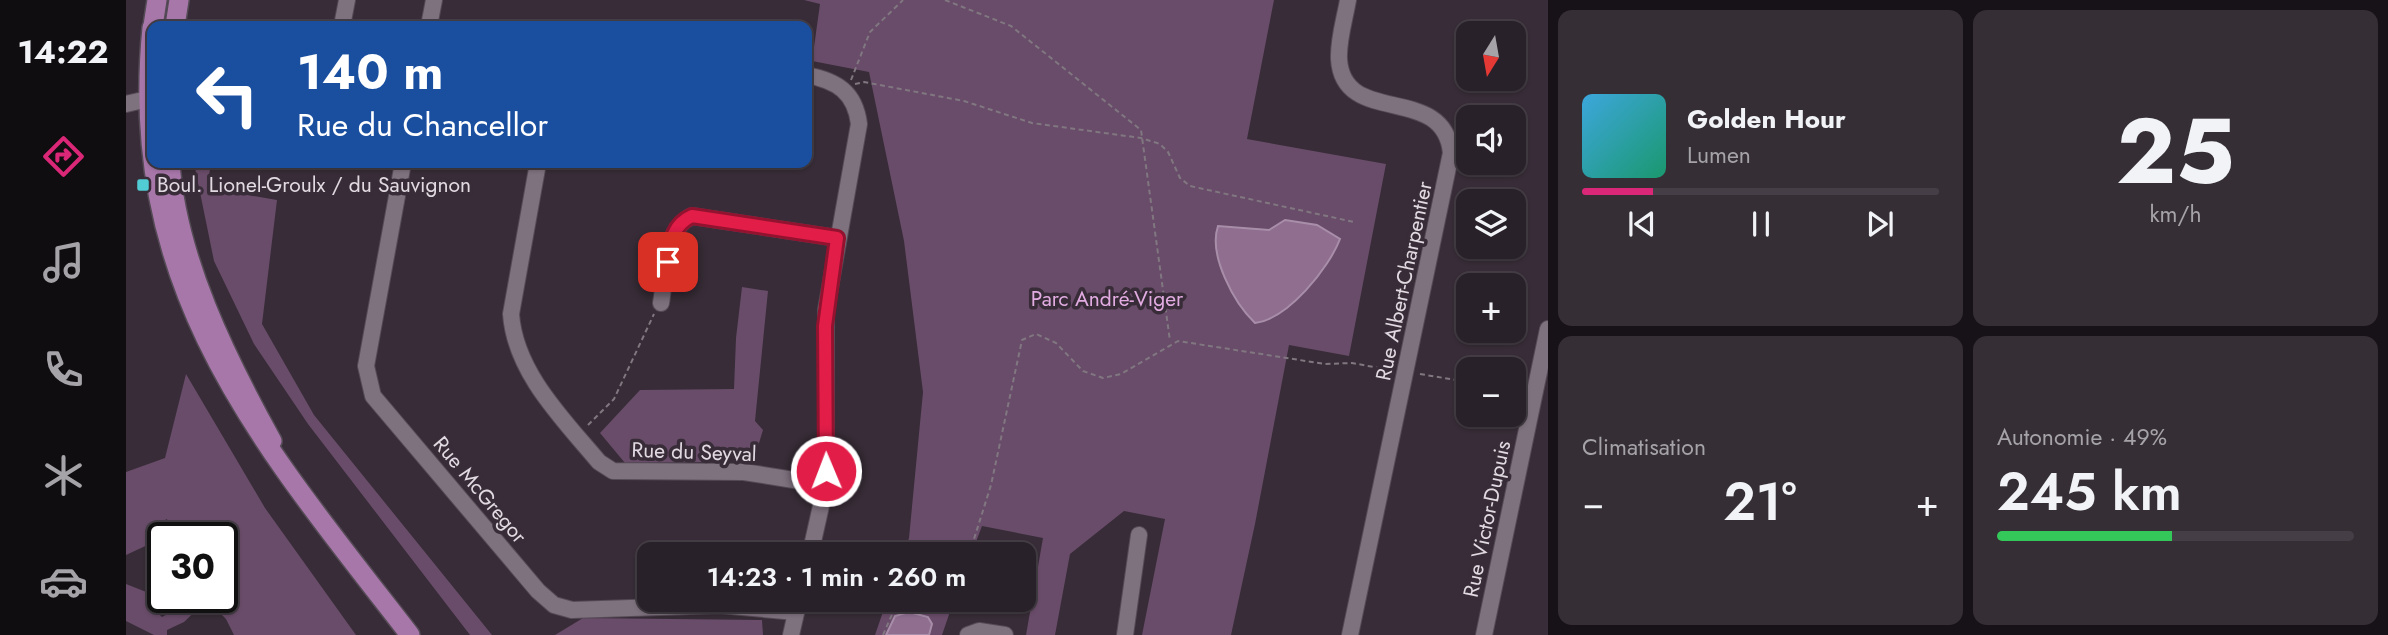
<!DOCTYPE html>
<html lang="fr">
<meta charset="utf-8">
<style>
body{margin:0;font-family:Jost,sans-serif;background:#352e35;color:#f1f3f6;height:100vh;display:flex;flex-direction:column;font-size:26px;white-space:nowrap}
*{box-sizing:border-box;margin:0}
p{font-size:23px;color:#a5a3a8}
.icon{flex:none;width:38px;height:38px;fill:none;stroke:currentColor;stroke-width:2;stroke-linecap:round;stroke-linejoin:round}
.map{position:relative;flex:1;overflow:hidden}
.panel{display:flex;flex-direction:column;gap:10px;padding:10px;background:#171217;width:840px}
.panel>*{flex:none}
.banner{position:absolute;left:21px;top:21px;width:665px;height:147px;border-radius:14px;box-shadow:0 2px 5px #0004,0 0 0 2px #453e46;background:#1a4fa0;color:#fff;overflow:hidden}
.needle{width:46px;rotate:191deg}
.tools{position:absolute;left:1330px;top:21px;display:grid;gap:14px}
.tools a{display:grid;place-items:center;width:70px;height:70px;border-radius:14px;background:#292129;box-shadow:0 2px 5px #0004,0 0 0 2px #453e46;font-size:35px}
.speed{position:absolute;left:21px;top:522px;display:flex;gap:14px;font-size:35px;font-weight:700;text-align:center}
.speed>*{display:grid;place-content:center;width:91px;height:91px;border-radius:50%;background:#292129;box-shadow:0 2px 5px #0004,0 0 0 2px #453e46;line-height:1}
.speed .limit{border:4px solid #111;border-radius:10px;background:#fff;color:#111}
.pin{position:absolute;display:grid;place-items:center;width:60px;height:60px;color:#fff;margin:-30px;border-radius:14px;box-shadow:0 4px 10px #0006}
.me{position:absolute;width:77px;margin:-38px;rotate:359deg;stroke-linejoin:round;filter:drop-shadow(0 0 5px #0008)}
.turn{display:flex;align-items:center;gap:24px;height:147px;padding:0 35px;font-size:32px}
.turn .icon{width:91px;height:91px;stroke-width:2.5}
.turn b{display:block;font-size:49px;line-height:60px}
.big{font-size:52px;font-weight:600;line-height:1.1}
.panel .tile{flex:1;display:flex;flex-direction:column;justify-content:center;gap:10px;min-width:0;padding:0 24px;border-radius:14px;background:#352e35}
.panel .dial{align-items:center;gap:0}
.dial b{font-size:91px;line-height:1}
.song{display:flex;align-items:center;gap:21px}
.cover{width:84px;height:84px;border-radius:10px;background:linear-gradient(135deg,hsl(200 70% 55%),hsl(160 70% 35%))}
.played{height:7px;border-radius:4px;background:linear-gradient(90deg,#db2777 20%,#453e46 20%)}
.keys{display:flex;justify-content:space-around;direction:ltr}
.heat{display:flex;justify-content:space-between;align-items:center;font-size:38px;direction:ltr}
.charge{height:10px;border-radius:5px;background:linear-gradient(90deg,#34c759 49%,#453e46 0)}
.panel .tiles{flex:1;display:grid;gap:10px;grid-template-columns:repeat(2,1fr)}
.trip{position:absolute;left:511px;top:542px;width:399px;height:70px;border-radius:14px;background:#292129;box-shadow:0 2px 5px #0004,0 0 0 2px #453e46;font-weight:600;line-height:70px;text-align:center}
main{display:flex;flex:1;min-height:0}
.tabs{display:flex;flex-direction:column;width:126px;justify-content:space-around;align-items:center;background:#100d10;color:#a5a3a8}
.tabs .icon{width:49px;height:49px}
.tabs .current{color:#db2777}
.tabs b{font-size:32px;color:#f1f3f6}
.map>svg:first-child{display:block}
.green{fill:#694c69}
.water{fill:#8f6e90;stroke:#a88ea9;stroke-width:2}
.lines{fill:none;stroke-linecap:round;stroke-linejoin:round}
.minor-casing{stroke:#554b56;stroke-width:18}
.major-casing{stroke:#554b56;stroke-width:22}
.path{stroke:#807780;stroke-width:2;stroke-dasharray:5 3.5;stroke-linecap:butt}
.minor{stroke:#7f727f;stroke-width:16}
.major{stroke:#a877aa;stroke-width:19}
.route-casing{stroke:#92132f;stroke-width:18}
.route{stroke:#e11d48;stroke-width:12}
.poi-dot{fill:#51ccd5;stroke:#372c37;stroke-width:2.5}
.labels{text-anchor:middle;stroke-width:7;stroke-linejoin:round;paint-order:stroke}
.poi-label{font-size:21px;fill:#e2dae2;stroke:#372c37;text-anchor:start}
.street-label{font-size:21px;fill:#e2dae2;stroke:#372c37}
.park-label{font-size:21px;fill:#e2ace2;stroke:#372c37}
</style>
<main>
<nav class="tabs">
<b>14:22</b>
<svg class="icon current" aria-label="directions" viewBox="0 0 24 24"><path d="M12 3l9 9-9 9-9-9zM9 14v-3h6M13 9l2 2-2 2"/></svg>
<svg class="icon" aria-label="music" viewBox="0 0 24 24"><path d="M9 18V5l10-2v13"/><circle cx="6" cy="18" r="3"/><circle cx="16" cy="16" r="3"/></svg>
<svg class="icon" aria-label="phone" viewBox="0 0 24 24"><path d="M5 4h4l2 5-3 2q2 4 5 5l2-3 5 2v4C11 20 4 13 5 4z"/></svg>
<svg class="icon" aria-label="climate" viewBox="0 0 24 24"><path d="M12 3v18M4 7l16 10M4 17L20 7"/></svg>
<svg class="icon" aria-label="car" viewBox="0 0 24 24"><path d="M5 17H2v-5l4-1 3-4h7l3 4 3 1v5h-3M9 17h6M6 11h13"/><circle cx="7" cy="17" r="2"/><circle cx="17" cy="17" r="2"/></svg>
</nav>
<div class="map">
<svg width="1422" height="635" viewBox="0 0 1422 635">
<rect width="100%" height="100%" fill="#372c37"/>
<g class="green">
<polygon points="678,0 1148,0 1121,139 1260,164 1223,356 1163,345 1129,524 1105,635 1016,635 1039,519 998,511 944,554 929,635 900,635 917,538 856,526 845,555 777,555 783,538 797,392 778,241 743,72 686,61 694,4"/>
<polygon points="68,163 85,163 81,188 151,200 136,324 188,415 366,635 344,635 182,424 128,344 88,261"/>
<polygon points="616,287 642,291 629,421 637,430 630,453 577,447 575,462 499,463 474,433 514,390 608,389 610,338"/>
<polygon points="60,374 139,508 230,635 108,635 100,619 81,600 58,622 41,630 41,635 28,635 0,621 0,584 33,597 31,612 36,617 47,611 55,597 96,597 96,537 70,537 40,519 28,542 0,555 0,472 39,458"/>
<polygon points="761,600 828,600 816,635 749,635"/>
<polygon points="457,618 636,620 637,635 429,635"/>
</g>
<g class="water">
<path d="M1159,220L1191,225L1214,239C1203,268 1162,319 1129,323C1108,303 1082,255 1092,226L1143,230Z"/>
<polygon points="783,612 802,617 806,624 803,635 760,635 769,616"/>
</g>
<g class="lines">
<g class="minor-casing">
<g id="minor">
<path d="M1222,0C1219,18 1212,40 1213,59C1217,128 1318,82 1325,153L1224,635"/>
<polyline points="216,26 221,0"/>
<polyline points="303,26 308,0"/>
<path d="M681,75C711,81 729,92 733,124L700,310V471L697,497L684,555"/>
<polyline points="0,104 26,98"/>
<polyline points="277,163 240,366 247,396 412,591 428,605 446,610 594,605 670,612"/>
<path d="M412,163L385,314C389,372 437,419 473,462L487,471L618,472L699,485"/>
<path d="M535,303C540,275 537,229 566,216L711,238"/>
<polyline points="665,635 673,600"/>
<polyline points="842,635 853,631 879,635"/>
<polyline points="999,635 1013,535"/>
<polyline points="1358,635 1422,329"/>
</g>
</g>
<g class="major-casing">
<g id="major">
<polyline points="27,26 31,0"/>
<polyline points="49,26 53,0"/>
<path d="M26,28C0,291 137,445 284,635"/>
<path d="M44,163C51,259 100,358 146,441"/>
</g>
</g>
<g class="path">
<polyline points="819,0 885,26 1015,130 1044,341"/>
<polyline points="725,80 744,32 777,0"/>
<polyline points="729,84 738,82 838,101 906,123 1015,138 1034,144 1042,152 1054,178 1064,186 1228,222"/>
<polyline points="1294,374 1342,382"/>
<polyline points="1388,388 1394,389"/>
<polyline points="462,425 488,399 528,314"/>
<polyline points="843,555 865,485 896,340 910,334 930,343 957,371 977,378 995,374 1052,341 1199,364 1226,363 1264,370"/>
<polyline points="792,600 816,604 825,600"/>
<polyline points="757,635 768,610 783,600"/>
</g>
<use href="#minor" class="minor"/>
<use href="#major" class="major"/>
</g>
<g class="lines">
<g class="route-casing">
<path id="route" d="M542,262C545,242 546,225 566,216L711,238L699,326L700,471"/>
</g>
<use href="#route" class="route"/>
</g>
<rect class="poi-dot" x="10" y="178" width="14" height="14" rx="3.5"/>
<g class="labels">
<g class="poi-label">
<text x="31" y="192">Boul. Lionel-Groulx / du Sauvignon</text>
</g>
<g class="street-label">
<text transform="translate(1278 281) rotate(-78)" y="7">Rue Albert-Charpentier</text>
<text transform="translate(568 452) rotate(2)" y="7">Rue du Seyval</text>
<text transform="translate(354 490) rotate(50)" y="7">Rue McGregor</text>
<text transform="translate(1361 519) rotate(-78)" y="7">Rue Victor-Dupuis</text>
</g>
<g class="park-label">
<text x="981" y="306">Parc André-Viger</text>
</g>
</g>
</svg>
<div class="tools">
<a><svg class="needle" viewBox="-14 -14 28 28"><path d="M0-13l5 13h-10z" fill="#e53935"/><path d="M0 13l5-13h-10z" fill="#a5a3a8"/></svg></a>
<a><svg class="icon" aria-label="sound" viewBox="0 0 24 24"><path d="M4 9h4l5-4v14l-5-4H4zM17 9q2 3 0 6"/></svg></a>
<a><svg class="icon" aria-label="layers" viewBox="0 0 24 24"><path d="M12 4l9 5-9 5-9-5zM3 14l9 5 9-5"/></svg></a>
<a>+</a>
<a>−</a>
</div>
<div class="speed"><div class="limit">30</div></div>
<div class="pin" style="left:542px;top:262px;background:#d93025"><svg class="icon" aria-label="arrive" viewBox="0 0 24 24"><path d="M6 21V4h12l-3 4 3 4H6"/></svg></div>
<svg class="me" style="left:700px;top:471px" viewBox="-20 -20 40 40"><circle r="17" fill="#e11d48" stroke="#fff" stroke-width="3"/><path d="M0-11L8 9 0 5-8 9z" fill="#fff"/></svg>
<div class="trip">14:23 · 1 min · 260 m</div>
<div class="banner">
<div class="turn"><svg class="icon" aria-label="left" viewBox="0 0 24 24"><path d="M17 20v-9H6M10 6l-5 5 5 5"/></svg><div><b>140 m</b>Rue du Chancellor</div></div>
</div>
</div>
<section class="panel">
<div class="tiles">
<div class="tile">
<div class="song"><i class="cover"></i><div><b>Golden Hour</b><p>Lumen</p></div></div>
<div class="played"></div>
<div class="keys"><svg class="icon" aria-label="previous" viewBox="0 0 24 24"><path d="M18 5L8 12l10 7zM5 5v14"/></svg><svg class="icon" aria-label="pause" viewBox="0 0 24 24"><path d="M8 5v14M16 5v14"/></svg><svg class="icon" aria-label="next" viewBox="0 0 24 24"><path d="M6 5l10 7-10 7zM19 5v14"/></svg></div>
</div>
<div class="tile dial"><b>25</b><p>km/h</p></div>
<div class="tile"><p>Climatisation</p>
<div class="heat"><a>−</a><b class="big">21°</b><a>+</a></div>
</div>
<div class="tile"><p>Autonomie · 49%</p><b class="big">245 km</b><div class="charge"></div></div>
</div>
</section>
</main>
